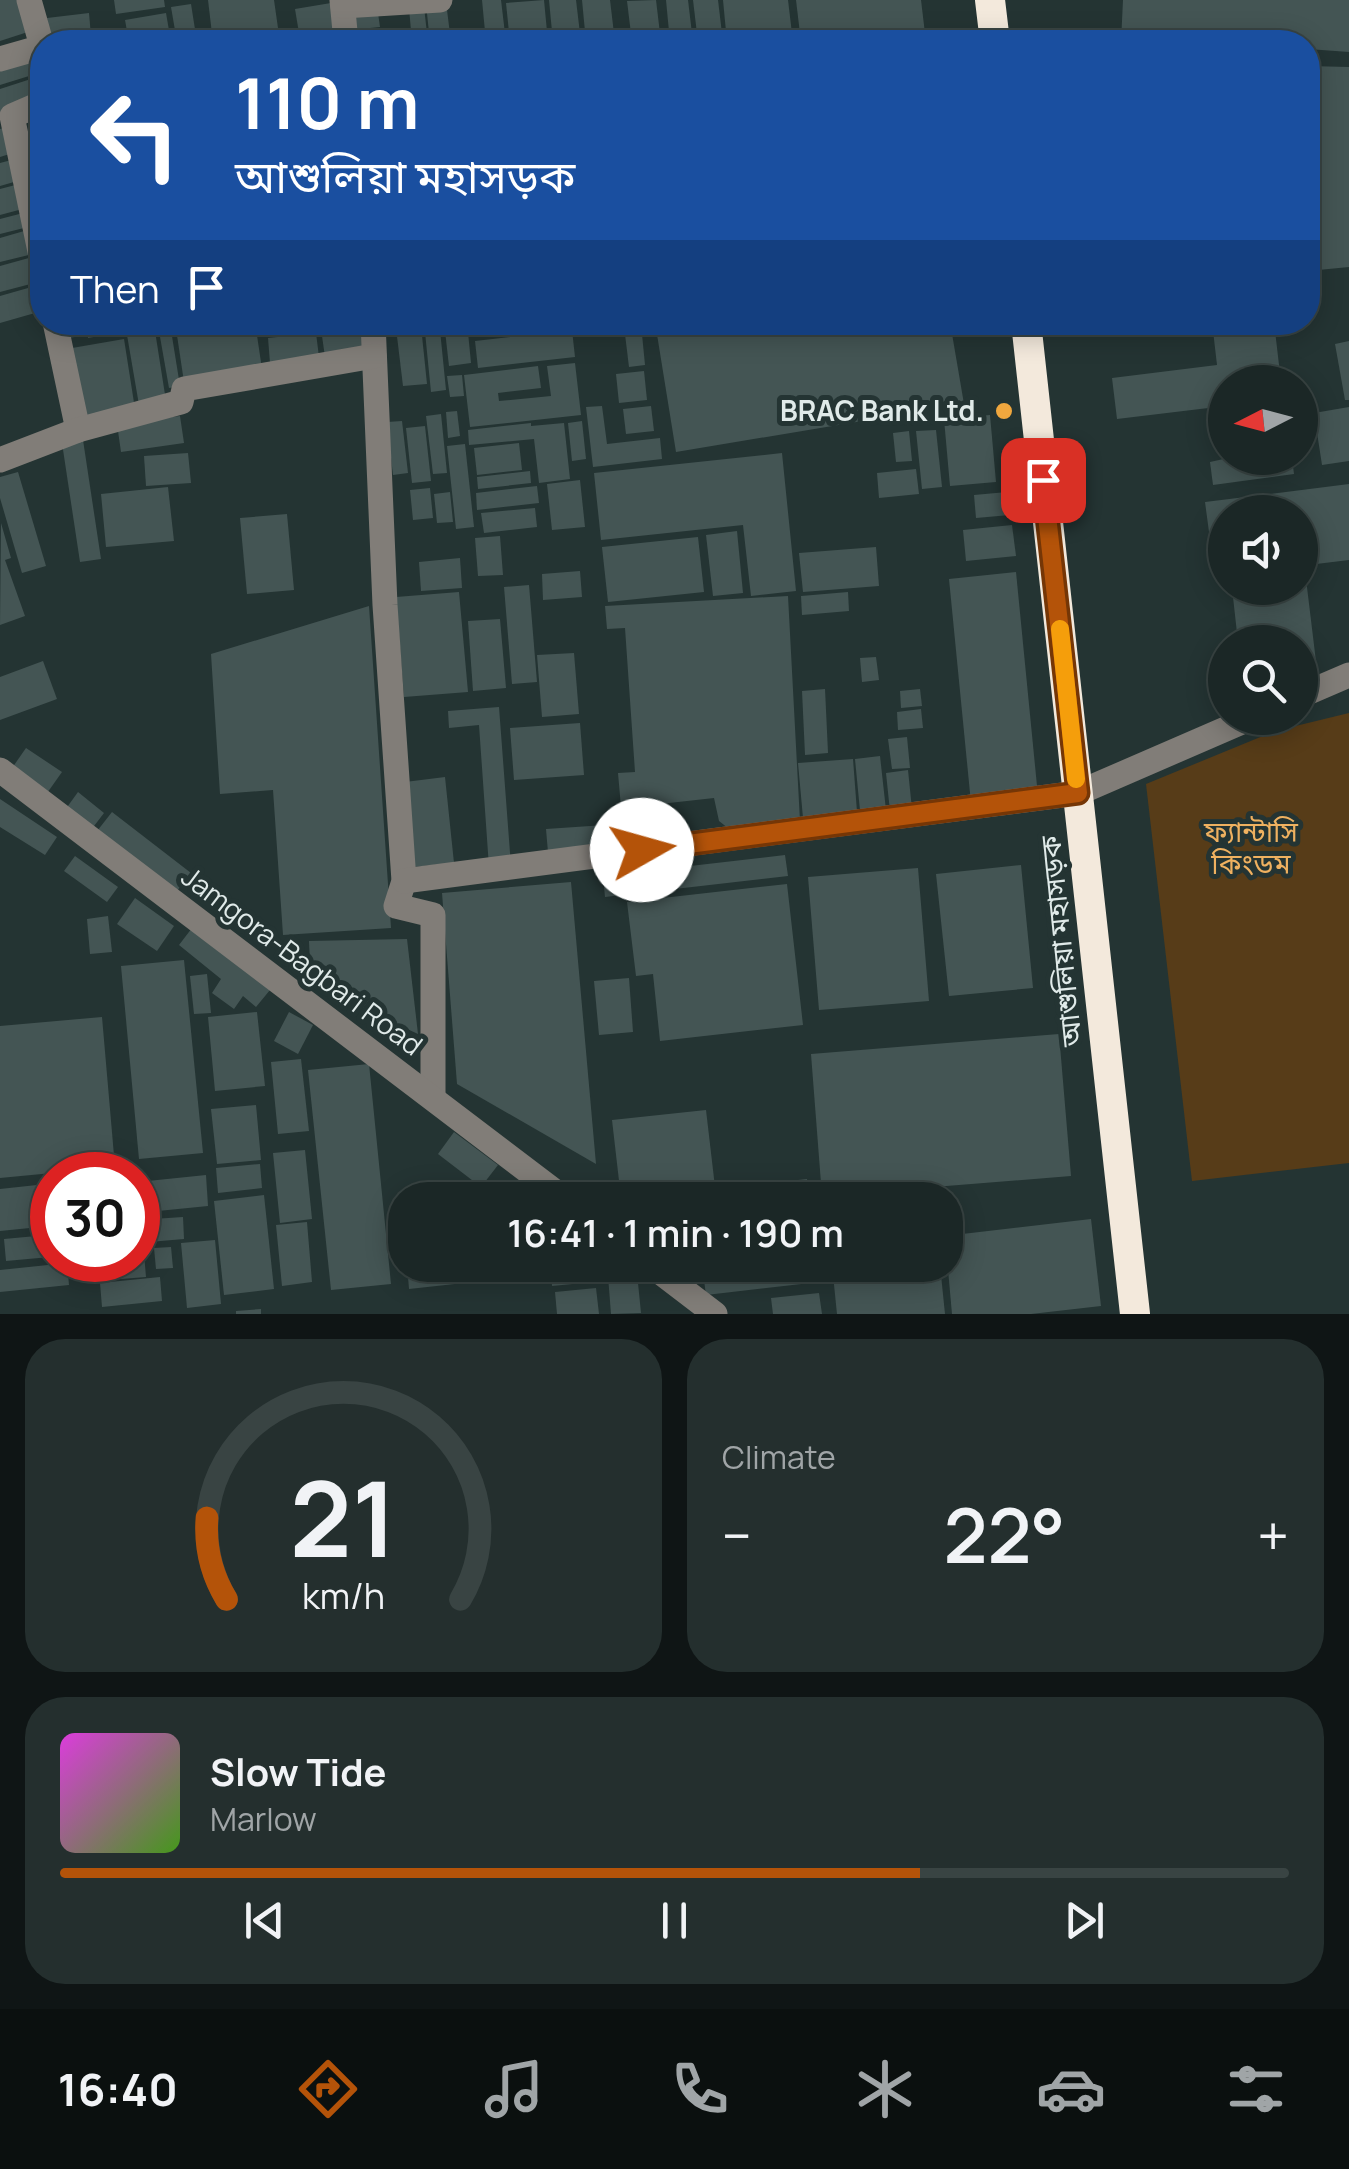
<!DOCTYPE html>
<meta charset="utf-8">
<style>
body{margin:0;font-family:Manrope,"Noto Sans Bengali",sans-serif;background:#242f2e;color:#f1f3f6;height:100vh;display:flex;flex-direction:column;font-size:38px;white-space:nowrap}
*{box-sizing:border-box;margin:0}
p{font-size:32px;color:#a0a5a7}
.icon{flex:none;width:55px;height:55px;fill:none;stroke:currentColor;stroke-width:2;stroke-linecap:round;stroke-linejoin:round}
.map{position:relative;height:1314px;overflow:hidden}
.side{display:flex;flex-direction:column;gap:25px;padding:25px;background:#0f1515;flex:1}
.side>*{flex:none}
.banner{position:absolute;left:30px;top:30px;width:1290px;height:305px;border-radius:40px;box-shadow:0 5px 25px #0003,0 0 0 2px #394443;background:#1a4fa0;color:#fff;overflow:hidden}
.needle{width:65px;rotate:264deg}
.fabs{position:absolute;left:1208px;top:365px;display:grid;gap:20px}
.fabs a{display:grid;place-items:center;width:110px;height:110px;border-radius:50%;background:#1b2726;box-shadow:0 5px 25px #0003,0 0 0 2px #394443;font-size:50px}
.speed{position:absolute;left:30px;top:1152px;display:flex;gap:20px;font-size:50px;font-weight:700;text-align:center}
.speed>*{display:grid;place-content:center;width:130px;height:130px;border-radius:50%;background:#1b2726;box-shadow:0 5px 25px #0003,0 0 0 2px #394443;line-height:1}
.speed .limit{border:15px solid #d22;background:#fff;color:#111}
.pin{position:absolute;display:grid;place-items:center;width:85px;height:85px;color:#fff;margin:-42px;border-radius:20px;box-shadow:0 5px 15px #0006}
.me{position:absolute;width:110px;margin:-55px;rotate:83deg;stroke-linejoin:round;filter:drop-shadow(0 0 8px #0008)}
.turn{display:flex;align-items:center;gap:35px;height:210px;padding:0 40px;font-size:45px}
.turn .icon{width:130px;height:130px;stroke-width:2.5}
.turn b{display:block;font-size:70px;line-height:85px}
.then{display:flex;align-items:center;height:95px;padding:0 40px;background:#0003;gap:20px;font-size:38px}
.big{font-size:75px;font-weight:600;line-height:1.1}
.side .card{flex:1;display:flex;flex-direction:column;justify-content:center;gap:15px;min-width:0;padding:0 35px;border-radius:40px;background:#242f2e}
.side .dial{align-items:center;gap:0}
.dial svg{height:260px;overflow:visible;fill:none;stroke:#394443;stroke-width:7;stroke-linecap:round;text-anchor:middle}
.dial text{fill:#f1f3f6;stroke:none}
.song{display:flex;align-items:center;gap:30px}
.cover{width:120px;height:120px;border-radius:15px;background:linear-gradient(135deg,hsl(300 70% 55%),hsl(100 70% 35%))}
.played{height:10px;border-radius:5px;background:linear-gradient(90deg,#b45309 70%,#394443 70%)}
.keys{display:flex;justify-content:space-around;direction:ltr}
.heat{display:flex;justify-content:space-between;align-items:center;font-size:55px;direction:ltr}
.side .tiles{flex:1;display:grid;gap:25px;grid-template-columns:1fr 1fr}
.card:last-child{grid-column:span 2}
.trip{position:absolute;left:388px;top:1182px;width:575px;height:100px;border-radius:40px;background:#1b2726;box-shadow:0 5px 25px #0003,0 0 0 2px #394443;font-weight:600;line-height:100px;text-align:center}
.tab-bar{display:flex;height:160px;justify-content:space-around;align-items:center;background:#0b100f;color:#a0a5a7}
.tab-bar .icon{width:70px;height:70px}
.tab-bar .on{color:#b45309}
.tab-bar b{font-size:45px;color:#f1f3f6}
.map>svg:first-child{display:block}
.green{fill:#573c18}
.building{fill:#445554}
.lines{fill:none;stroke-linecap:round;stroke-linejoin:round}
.minor{stroke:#817d78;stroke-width:25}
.highway{stroke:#f3e9dc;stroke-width:30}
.route-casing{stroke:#753606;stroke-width:25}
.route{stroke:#b45309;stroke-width:18}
.slow{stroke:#f59e0b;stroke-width:18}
.poi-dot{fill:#f0a73e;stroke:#243433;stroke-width:4}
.labels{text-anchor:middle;stroke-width:10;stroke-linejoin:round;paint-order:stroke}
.poi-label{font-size:28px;font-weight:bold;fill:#e0eae9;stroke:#243433;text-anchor:end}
.park-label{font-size:28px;fill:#efb160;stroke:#243433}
.street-label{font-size:28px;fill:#e0eae9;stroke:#243433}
</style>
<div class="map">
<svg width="1349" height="1314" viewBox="0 0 1349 1314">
<rect width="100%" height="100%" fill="#243433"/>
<polygon class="green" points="1349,713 1349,1163 1192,1181 1146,784 1275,731"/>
<g class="building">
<polygon points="0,0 24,0 34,30 0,41"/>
<polygon points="114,0 164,0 165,7 116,14"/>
<polygon points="208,0 274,0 280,42 213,42"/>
<polygon points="482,0 501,0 506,42 486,42"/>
<polygon points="544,0 548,42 510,42 506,3"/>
<polygon points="549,0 576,0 581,42 553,42"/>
<polygon points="582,0 610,0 615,42 586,42"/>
<polygon points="656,0 661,42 632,42 627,1"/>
<polygon points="666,0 688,0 693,42 670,42"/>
<polygon points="693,0 718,0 723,42 698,42"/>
<polygon points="723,0 788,0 793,42 727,42"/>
<polygon points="796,0 921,0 926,42 801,42"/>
<polygon points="1123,0 1349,0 1349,52 1308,49 1308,42 1168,40 1168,42 1121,42"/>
<polygon points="337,2 341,27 299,33 295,9"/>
<polygon points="446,2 451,42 430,42 426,4"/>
<polygon points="191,4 197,42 177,42 171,7"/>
<polygon points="377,6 380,27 351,30 349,10"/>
<polygon points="424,7 428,42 412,42 409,8"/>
<polygon points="89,13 91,36 50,41 47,18"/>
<polygon points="166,13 171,42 129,42 125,20"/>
<polygon points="324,33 325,42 301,42 300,36"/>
<polygon points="36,54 42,72 0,85 0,65"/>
<polygon points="1308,66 1349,67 1349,267 1308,271"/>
<polygon points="37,77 42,99 0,113 0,89"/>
<polygon points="42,114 42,151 33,152 29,115"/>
<polygon points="7,127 16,152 0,157 0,129"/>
<polygon points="42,155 42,195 39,195 35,156"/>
<polygon points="15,159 21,180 0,186 0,163"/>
<polygon points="23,183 30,207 0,215 0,189"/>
<polygon points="27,212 32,226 0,234 0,219"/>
<polygon points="31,229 37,253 0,262 0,238"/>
<polygon points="36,256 42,281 0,292 0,266"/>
<polygon points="42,284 42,311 0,323 0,296"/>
<polygon points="60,322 79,322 81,336 62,339"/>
<polygon points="86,322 121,322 122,332 88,338"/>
<polygon points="127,322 150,322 150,327 128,330"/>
<polygon points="175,322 255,322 262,369 184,382"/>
<polygon points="444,322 467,322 471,363 449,366"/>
<polygon points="476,322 570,322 571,327 478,337"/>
<polygon points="579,322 617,322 618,333 581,337"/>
<polygon points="655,322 950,322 964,404 676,452"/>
<polygon points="1079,322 1159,322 1159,325 1080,335"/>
<polygon points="1212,322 1274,322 1281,382 1225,382 1225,406 1117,419 1112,378 1217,365"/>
<polygon points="641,324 645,365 629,367 624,326"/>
<polygon points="421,326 427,384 403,386 396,328"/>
<polygon points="171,330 180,386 169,388 159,331"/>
<polygon points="367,330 369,352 325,357 322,336"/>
<polygon points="440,330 446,390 431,392 425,332"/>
<polygon points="572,330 575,357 478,368 475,341"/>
<polygon points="155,331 166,401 139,405 127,335"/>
<polygon points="316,333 319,357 270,363 268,338"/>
<polygon points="124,339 135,409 83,417 72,348"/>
<polygon points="1349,341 1349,400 1345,400 1335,344"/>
<polygon points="575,363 581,415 470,427 464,375 538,366 541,388 498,393 499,401 551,396 547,366"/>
<polygon points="644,371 647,400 619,403 616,374"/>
<polygon points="462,375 464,396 450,397 447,376"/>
<polygon points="602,406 607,444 660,438 662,459 593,467 586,407"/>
<polygon points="651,406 654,431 626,434 623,409"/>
<polygon points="1349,407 1349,461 1322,465 1314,413"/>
<polygon points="457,411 460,436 448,438 446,412"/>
<polygon points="441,414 447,473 433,474 426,416"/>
<polygon points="990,415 996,482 950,486 944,419"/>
<polygon points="180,416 184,443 121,452 117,424"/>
<polygon points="402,421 408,473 393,475 387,422"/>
<polygon points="582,421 586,459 572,461 568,423"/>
<polygon points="531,423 531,426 564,423 570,479 539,483 534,439 469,445 468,430"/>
<polygon points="425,426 431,481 412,483 406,428"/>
<polygon points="936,430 942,487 922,489 916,431"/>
<polygon points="909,431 912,461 896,462 893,433"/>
<polygon points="83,440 101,559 80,562 62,443"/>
<polygon points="519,443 522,470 477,475 474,448"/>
<polygon points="465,444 474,527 456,529 447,446"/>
<polygon points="188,453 191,483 146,486 144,456"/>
<polygon points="782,453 796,591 751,596 743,525 601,540 594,473"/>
<polygon points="1228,458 1292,458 1294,474 1213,485 1210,462"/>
<polygon points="916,469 919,494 879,498 877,473"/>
<polygon points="530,471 531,483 478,489 477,477"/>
<polygon points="18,472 46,566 22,573 0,498 0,477"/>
<polygon points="580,480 585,527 552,530 547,484"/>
<polygon points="1349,484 1349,560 1300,566 1300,512 1225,512 1225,576 1215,577 1205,502"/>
<polygon points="537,486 539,503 477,510 476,493"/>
<polygon points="168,487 174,541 106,547 101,494"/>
<polygon points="430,488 433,518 413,520 410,490"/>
<polygon points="450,492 453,522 437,523 434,494"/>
<polygon points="1007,492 1010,515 976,518 974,495"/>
<polygon points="535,508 537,527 484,533 481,513"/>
<polygon points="287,514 294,590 247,594 240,518"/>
<polygon points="1,523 11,558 5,560 25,616 0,625"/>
<polygon points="1012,525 1016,556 966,561 963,530"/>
<polygon points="737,531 743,593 713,596 706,535"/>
<polygon points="500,536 503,575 478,576 475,538"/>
<polygon points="698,537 704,592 608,602 602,547"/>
<polygon points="876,547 879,586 803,592 799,553"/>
<polygon points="460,558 462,588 421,591 419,562"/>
<polygon points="580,571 582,597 543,600 542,574"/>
<polygon points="1016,572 1038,796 971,803 949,579"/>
<polygon points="1300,579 1306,579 1318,678 1300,681 1300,642 1238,642 1232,588 1300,588"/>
<polygon points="529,585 537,682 512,684 504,587"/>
<polygon points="459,592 468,692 404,697 396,597"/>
<polygon points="848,592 849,611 802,615 801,596"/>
<polygon points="788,596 801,840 733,832 719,821 714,798 660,804 654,817 623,830 618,773 635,772 625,628 607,629 605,606"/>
<polygon points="369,606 391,928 283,935 273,790 220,794 211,654"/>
<polygon points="500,619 506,688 473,691 468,621"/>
<polygon points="574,653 579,714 542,717 537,655"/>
<polygon points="876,657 879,680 862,682 860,658"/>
<polygon points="43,661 57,699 0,720 0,677"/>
<polygon points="825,689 828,753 805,755 802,691"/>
<polygon points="920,689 922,706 901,708 900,691"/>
<polygon points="499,707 511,866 489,867 479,725 449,728 448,711"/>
<polygon points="921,709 923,728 898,730 897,712"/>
<polygon points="580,723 584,775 514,780 510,728"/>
<polygon points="907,737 910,768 892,769 888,739"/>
<polygon points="26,748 62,772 45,796 10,771"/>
<polygon points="880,756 887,819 861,821 855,759"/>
<polygon points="853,759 858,825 804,829 798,763"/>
<polygon points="908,770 913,819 891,821 886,773"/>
<polygon points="445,777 454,863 413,867 405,782"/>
<polygon points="78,792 104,813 91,830 65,810"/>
<polygon points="0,799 57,837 45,855 0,827"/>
<polygon points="112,812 191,873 173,896 94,835"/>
<polygon points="605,825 607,860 549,864 546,829"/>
<polygon points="785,855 788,876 605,897 603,876"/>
<polygon points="75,856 118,887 107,902 64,871"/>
<polygon points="1021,865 1033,988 949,996 936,874"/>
<polygon points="918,868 929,1001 819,1010 808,877"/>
<polygon points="571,882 596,1164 457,1084 442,893"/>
<polygon points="787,884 803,1025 660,1041 653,974 636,976 627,902"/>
<polygon points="135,898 174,926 157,951 117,924"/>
<polygon points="108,916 112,952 90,954 87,919"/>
<polygon points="192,928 270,990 256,1007 243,996 234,1009 212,993 221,979 179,945"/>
<polygon points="407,939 418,1034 311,984 309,941"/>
<polygon points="184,960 203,1153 139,1159 121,966"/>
<polygon points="207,974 211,1013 194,1014 190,976"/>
<polygon points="629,978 633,1032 599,1035 594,981"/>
<polygon points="257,1012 265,1086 215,1091 208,1017"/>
<polygon points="289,1012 313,1025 298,1054 274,1041"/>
<polygon points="102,1017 115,1167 0,1178 0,1026"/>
<polygon points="1059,1034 1071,1176 822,1196 811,1054"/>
<polygon points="301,1059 309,1131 278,1134 271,1062"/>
<polygon points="369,1064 391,1284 331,1290 308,1070"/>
<polygon points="256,1105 261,1160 217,1164 211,1109"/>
<polygon points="706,1110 715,1187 621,1198 612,1120"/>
<polygon points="454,1132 498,1165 481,1187 438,1154"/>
<polygon points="305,1150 312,1219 280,1223 273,1153"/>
<polygon points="260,1164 262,1188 218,1193 216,1168"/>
<polygon points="206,1175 208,1206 138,1213 138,1182"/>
<polygon points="807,1179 810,1200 647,1200 647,1197"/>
<polygon points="46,1184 50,1226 0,1231 0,1189"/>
<polygon points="264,1195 274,1289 224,1295 214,1201"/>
<polygon points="183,1217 184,1239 138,1243 138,1220"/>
<polygon points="1091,1219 1101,1306 1031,1314 952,1314 945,1236"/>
<polygon points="307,1222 312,1282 282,1286 276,1225"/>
<polygon points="47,1235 50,1257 6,1261 4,1239"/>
<polygon points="215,1240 221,1304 187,1308 181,1243"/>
<polygon points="171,1247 173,1268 156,1269 154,1248"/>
<polygon points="144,1253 146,1277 109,1280 107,1260 138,1260 138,1254"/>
<polygon points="67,1263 69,1285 0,1292 0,1270"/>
<polygon points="407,1265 462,1265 464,1283 409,1289"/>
<polygon points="493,1265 534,1265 535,1270 494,1274"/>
<polygon points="551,1265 602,1265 604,1281 552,1286"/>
<polygon points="702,1265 817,1265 819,1282 706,1295"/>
<polygon points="832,1265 940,1265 945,1314 837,1314"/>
<polygon points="637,1273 641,1313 611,1314 608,1276"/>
<polygon points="160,1277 162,1301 102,1307 100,1283"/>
<polygon points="596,1288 599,1314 557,1314 555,1292"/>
<polygon points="819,1293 822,1314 773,1314 771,1298"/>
<polygon points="261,1309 261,1314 236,1314 236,1311"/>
</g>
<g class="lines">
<g class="minor">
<polyline points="29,0 42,46"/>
<polyline points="342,0 346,42"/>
<polyline points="343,6 440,0"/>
<polyline points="0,59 42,47"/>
<polyline points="42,103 12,116 42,261"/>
<polyline points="55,322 78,430"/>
<polyline points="373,322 385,605 404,881 396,906 433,915 433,1098"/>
<polyline points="0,460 78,430 181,402 184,389 374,356"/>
<polyline points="1300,696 1349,675"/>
<polyline points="0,770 566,1200"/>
<polyline points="404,881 1078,793 1251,718"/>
<polyline points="651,1265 715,1314"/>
</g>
<g class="highway">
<polyline points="990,0 995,42"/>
<polyline points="1026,322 1135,1314"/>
</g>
</g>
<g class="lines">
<g class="route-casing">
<polyline id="route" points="642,850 1078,793 1043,480"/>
</g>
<use href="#route" class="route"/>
<polyline class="slow" points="1060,629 1076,779"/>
</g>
<circle class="poi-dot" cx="1004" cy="411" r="10"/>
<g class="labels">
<g class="poi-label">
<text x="984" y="421">BRAC Bank Ltd.</text>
</g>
<g class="park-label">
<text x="1251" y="842">ফ্যান্টাসি<tspan x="1251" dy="32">কিংডম</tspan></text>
</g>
<g class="street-label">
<text transform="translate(1061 941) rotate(-96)" y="10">আশুলিয়া মহাসড়ক</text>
<text transform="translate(302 961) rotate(37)" y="10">Jamgora-Bagbari Road</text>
</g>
</g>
</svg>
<div class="fabs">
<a><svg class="needle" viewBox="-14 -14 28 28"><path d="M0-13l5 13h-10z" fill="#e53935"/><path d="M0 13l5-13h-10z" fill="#a0a5a7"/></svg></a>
<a><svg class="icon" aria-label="sound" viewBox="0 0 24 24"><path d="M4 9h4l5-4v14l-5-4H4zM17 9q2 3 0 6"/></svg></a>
<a><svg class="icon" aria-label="search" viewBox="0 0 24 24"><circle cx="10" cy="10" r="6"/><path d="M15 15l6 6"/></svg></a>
</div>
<div class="speed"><div class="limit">30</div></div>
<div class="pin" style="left:1043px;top:480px;background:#d93025"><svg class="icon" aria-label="arrive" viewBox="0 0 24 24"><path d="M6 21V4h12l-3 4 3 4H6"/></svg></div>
<svg class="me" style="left:642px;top:850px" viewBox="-20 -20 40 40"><circle r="19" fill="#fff"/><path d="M0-13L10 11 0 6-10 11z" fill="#b45309"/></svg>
<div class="trip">16:41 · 1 min · 190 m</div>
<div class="banner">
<div class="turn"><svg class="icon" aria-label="left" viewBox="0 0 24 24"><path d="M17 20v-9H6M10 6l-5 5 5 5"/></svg><div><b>110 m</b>আশুলিয়া মহাসড়ক</div></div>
<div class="then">Then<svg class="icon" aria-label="arrive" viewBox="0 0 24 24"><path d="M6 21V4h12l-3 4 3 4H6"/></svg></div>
</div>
</div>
<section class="side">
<div class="tiles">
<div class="card dial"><svg viewBox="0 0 100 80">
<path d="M14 69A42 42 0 1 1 86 69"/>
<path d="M14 69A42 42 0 0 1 8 44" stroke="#b45309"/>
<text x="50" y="56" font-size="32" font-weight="700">21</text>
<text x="50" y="72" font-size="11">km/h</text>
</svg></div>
<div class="card"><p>Climate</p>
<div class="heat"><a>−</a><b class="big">22°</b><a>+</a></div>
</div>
<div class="card">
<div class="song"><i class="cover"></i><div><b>Slow Tide</b><p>Marlow</p></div></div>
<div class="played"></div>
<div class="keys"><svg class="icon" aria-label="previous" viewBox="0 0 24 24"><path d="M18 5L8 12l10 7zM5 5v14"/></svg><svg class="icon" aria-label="pause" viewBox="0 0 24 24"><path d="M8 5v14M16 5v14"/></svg><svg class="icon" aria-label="next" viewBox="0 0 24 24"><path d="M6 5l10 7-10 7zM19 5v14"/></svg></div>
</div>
</div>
</section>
<nav class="tab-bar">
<b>16:40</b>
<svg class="icon on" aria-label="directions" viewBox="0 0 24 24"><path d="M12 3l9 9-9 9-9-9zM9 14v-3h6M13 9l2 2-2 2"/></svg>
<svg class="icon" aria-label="music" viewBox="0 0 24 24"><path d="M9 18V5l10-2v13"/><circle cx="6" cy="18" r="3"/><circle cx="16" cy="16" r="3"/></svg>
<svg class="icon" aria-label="phone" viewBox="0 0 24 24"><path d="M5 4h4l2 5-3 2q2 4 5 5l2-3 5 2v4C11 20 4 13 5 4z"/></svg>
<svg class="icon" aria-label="climate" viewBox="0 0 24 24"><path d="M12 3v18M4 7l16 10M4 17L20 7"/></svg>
<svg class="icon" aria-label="car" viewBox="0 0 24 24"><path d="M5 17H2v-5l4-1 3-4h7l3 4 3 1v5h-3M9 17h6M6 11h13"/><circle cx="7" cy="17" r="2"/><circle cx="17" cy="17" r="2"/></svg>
<svg class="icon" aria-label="filters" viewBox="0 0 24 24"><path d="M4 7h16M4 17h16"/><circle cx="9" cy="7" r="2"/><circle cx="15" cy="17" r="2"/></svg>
</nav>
